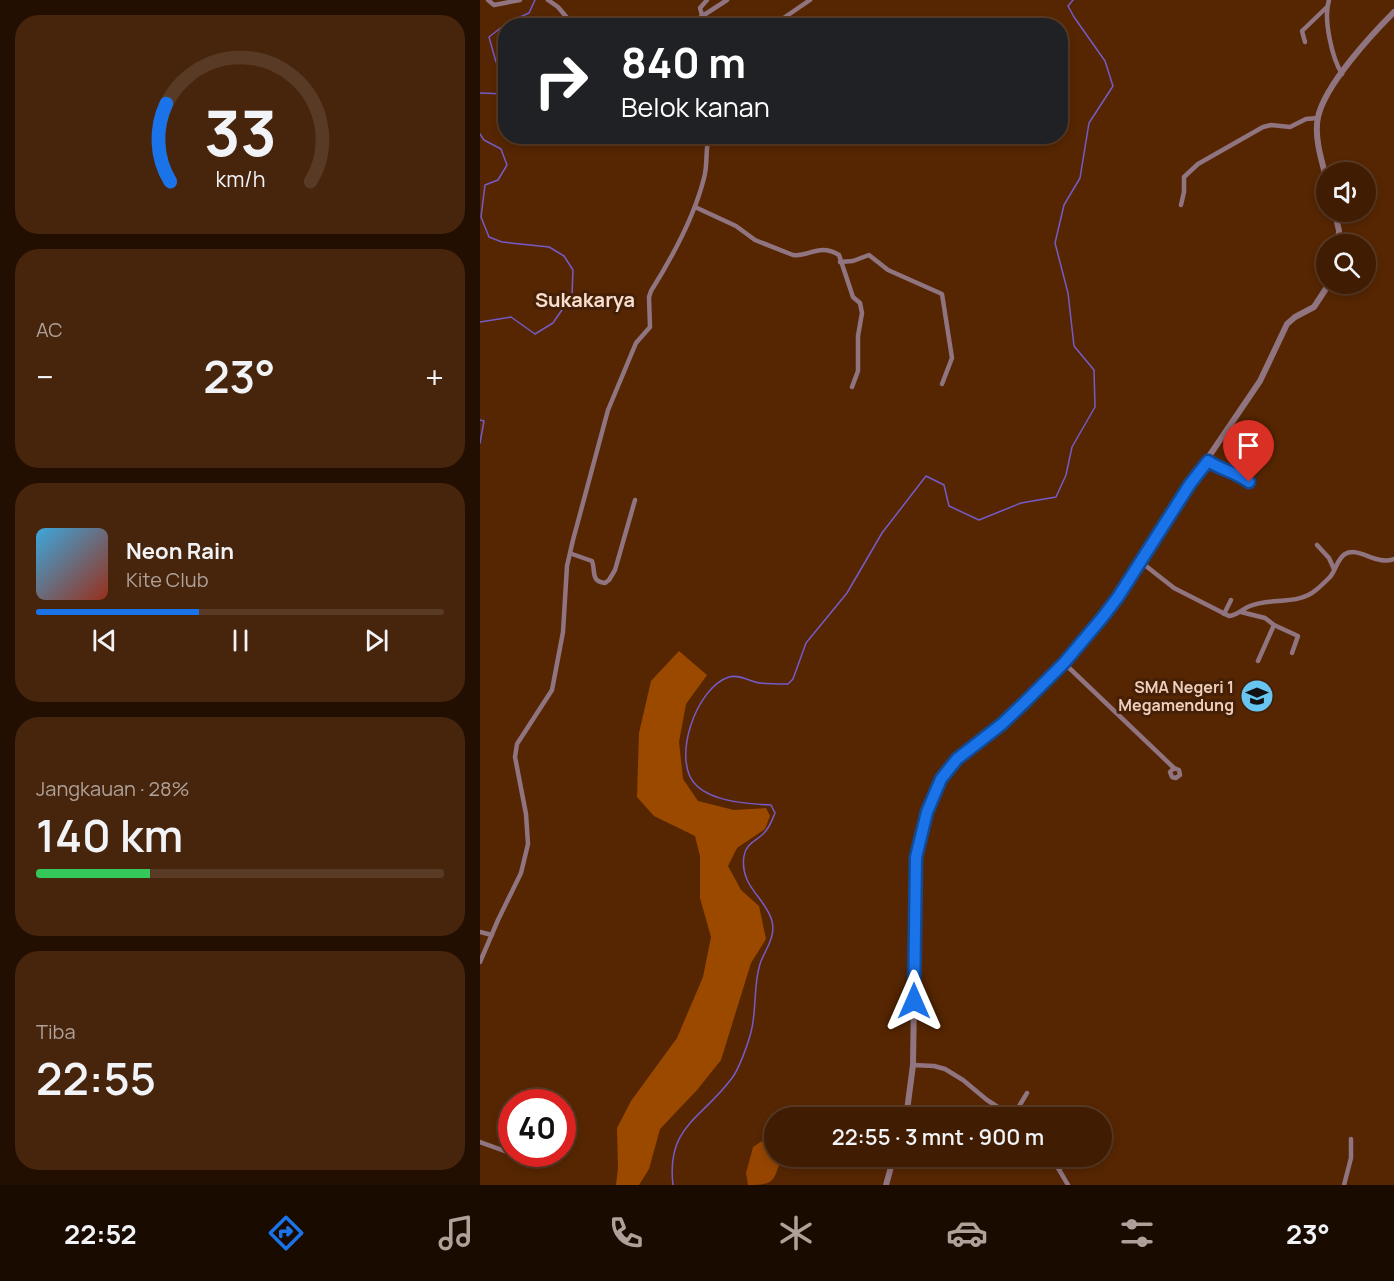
<!DOCTYPE html>
<html lang="id">
<meta charset="utf-8">
<style>
body{margin:0;font-family:Manrope,sans-serif;background:#47250c;color:#f1f3f6;height:100vh;display:flex;flex-direction:column;font-size:22px;white-space:nowrap}
*{box-sizing:border-box;margin:0}
p{font-size:20px;color:#aea199}
.icon{flex:none;width:33px;height:33px;fill:none;stroke:currentColor;stroke-width:2;stroke-linecap:round;stroke-linejoin:round}
.map{position:relative;flex:1;overflow:hidden}
.drawer{display:flex;flex-direction:column;gap:15px;padding:15px;background:#230f01;width:480px}
.drawer>*{flex:none}
.hud{position:absolute;left:18px;top:18px;width:570px;height:126px;border-radius:24px;box-shadow:0 3px 9px #0003,0 0 0 2px #593a24;background:#202124;color:#fff;overflow:hidden}
.tools{position:absolute;left:836px;top:162px;display:grid;gap:12px}
.tools a{display:grid;place-items:center;width:60px;height:60px;border-radius:50%;background:#401c02;box-shadow:0 3px 9px #0003,0 0 0 2px #593a24;font-size:30px}
.speed{position:absolute;left:18px;top:1089px;display:flex;gap:12px;font-size:30px;font-weight:700;text-align:center}
.speed>*{display:grid;place-content:center;width:78px;height:78px;border-radius:50%;background:#401c02;box-shadow:0 3px 9px #0003,0 0 0 2px #593a24;line-height:1}
.speed .limit{border:9px solid #d22;background:#fff;color:#111}
.pin{position:absolute;display:grid;place-items:center;width:51px;height:51px;color:#fff;margin:-62px -26px;border-radius:50% 50% 50% 0;rotate:-45deg;box-shadow:0 0 6px #0007}
.pin .icon{rotate:45deg}
.me{position:absolute;width:66px;margin:-33px;rotate:0deg;stroke-linejoin:round;filter:drop-shadow(0 0 4px #0008)}
.turn{display:flex;align-items:center;gap:21px;height:126px;padding:0 24px;font-size:27px}
.turn .icon{width:78px;height:78px;stroke-width:2.5}
.turn b{display:block;font-size:42px;line-height:51px}
.big{font-size:45px;font-weight:600;line-height:1.1}
.drawer .tile{flex:1;display:flex;flex-direction:column;justify-content:center;gap:9px;min-width:0;padding:0 21px;border-radius:24px;background:#47250c}
.drawer .dial{align-items:center;gap:0}
.dial svg{height:156px;overflow:visible;fill:none;stroke:#593a24;stroke-width:7;stroke-linecap:round;text-anchor:middle}
.dial text{fill:#f1f3f6;stroke:none}
.song{display:flex;align-items:center;gap:18px}
.cover{width:72px;height:72px;border-radius:9px;background:linear-gradient(135deg,hsl(200 70% 55%),hsl(10 70% 35%))}
.played{height:6px;border-radius:3px;background:linear-gradient(90deg,#1a73e8 40%,#593a24 40%)}
.keys{display:flex;justify-content:space-around;direction:ltr}
.heat{display:flex;justify-content:space-between;align-items:center;font-size:33px;direction:ltr}
.charge{height:9px;border-radius:4px;background:linear-gradient(90deg,#34c759 28%,#593a24 0)}
.trip{position:absolute;left:284px;top:1107px;width:348px;height:60px;border-radius:30px;background:#401c02;box-shadow:0 3px 9px #0003,0 0 0 2px #593a24;font-weight:600;line-height:60px;text-align:center}
.menu{display:flex;height:96px;justify-content:space-around;align-items:center;background:#1a0b01;color:#aea199}
.menu .icon{width:42px;height:42px}
.menu .on{color:#1a73e8}
.menu b{font-size:27px;color:#f1f3f6}
main{display:flex;flex:1;min-height:0}
.map>svg:first-child{display:block}
.green{fill:#954500}
.forest{fill:#9c4900}
.lines{fill:none;stroke-linecap:round;stroke-linejoin:round}
.stream{stroke:#755bc8;stroke-width:1.5}
.minor{stroke:#907480;stroke-width:4.5}
.tertiary{stroke:#907480;stroke-width:6}
.route-casing{stroke:#114b97;stroke-width:15}
.route{stroke:#1a73e8;stroke-width:10}
.labels{text-anchor:middle;stroke-width:6;stroke-linejoin:round;paint-order:stroke}
.poi-label{font-size:16px;font-weight:bold;fill:#edcebd;stroke:#452006;text-anchor:end}
.quarter-label{font-size:20px;font-weight:bold;fill:#f7ded0;stroke:#452006}
</style>
<main>
<section class="drawer">
<div class="tile dial"><svg viewBox="0 0 100 80">
<path d="M14 69A42 42 0 1 1 86 69"/>
<path d="M14 69A42 42 0 0 1 12 29" stroke="#1a73e8"/>
<text x="50" y="56" font-size="32" font-weight="700">33</text>
<text x="50" y="72" font-size="11">km/h</text>
</svg></div>
<div class="tile"><p>AC</p>
<div class="heat"><a>−</a><b class="big">23°</b><a>+</a></div>
</div>
<div class="tile">
<div class="song"><i class="cover"></i><div><b>Neon Rain</b><p>Kite Club</p></div></div>
<div class="played"></div>
<div class="keys"><svg class="icon" aria-label="previous" viewBox="0 0 24 24"><path d="M18 5L8 12l10 7zM5 5v14"/></svg><svg class="icon" aria-label="pause" viewBox="0 0 24 24"><path d="M8 5v14M16 5v14"/></svg><svg class="icon" aria-label="next" viewBox="0 0 24 24"><path d="M6 5l10 7-10 7zM19 5v14"/></svg></div>
</div>
<div class="tile"><p>Jangkauan · 28%</p><b class="big">140 km</b><div class="charge"></div></div>
<div class="tile"><p>Tiba</p><b class="big">22:55</b></div>
</section>
<div class="map">
<svg width="914" height="1185" viewBox="0 0 914 1185">
<rect width="100%" height="100%" fill="#562602"/>
<path class="green" d="M294,1133V1156L302,1157C293,1180 297,1185 268,1185L266,1173L273,1147Z"/>
<polygon class="forest" points="199,651 227,675 206,704 199,742 203,779 218,801 254,810 286,808 290,816 285,829 257,848 248,866 261,890 279,906 286,939 271,963 241,1060 217,1090 180,1129 169,1169 159,1185 136,1185 138,1168 137,1128 151,1101 197,1038 223,977 231,937 220,898 220,856 215,836 174,816 157,797 159,733 171,681"/>
<g class="lines">
<g class="stream">
<polyline points="26,72 16,62 9,37 27,23 49,13 55,0"/>
<polyline points="0,93 26,94"/>
<polyline points="0,134 4,140 21,149 27,165 18,180 5,185 1,217 9,237 22,242 69,247 84,256 93,270 92,295 73,323 55,334 31,317 0,322"/>
<polyline points="0,420 4,421 0,443"/>
<path d="M193,1185C186,1126 222,1119 252,1078C259,1069 268,1044 271,1032C277,1010 273,986 280,964C285,949 296,938 292,921C286,898 259,886 264,856C266,843 277,841 284,833C290,827 292,820 295,813L291,805C269,804 234,802 217,786C190,762 216,687 249,677C260,674 270,682 280,683C289,684 299,684 308,684L313,679L326,643L367,593L402,533L446,476L464,485L469,506L499,520L541,503L576,497L586,475L592,447L615,407L614,370L594,346L588,293L575,243L584,205L600,178L609,123L633,86L625,61L594,17L588,6L593,0"/>
</g>
<g class="minor">
<polyline points="8,0 14,5 40,0"/>
<polyline points="68,0 78,7 94,26"/>
<path d="M849,0C843,19 852,58 862,74"/>
<polyline points="222,15 220,8 227,0"/>
<polyline points="254,25 254,26"/>
<polyline points="207,26 247,0"/>
<polyline points="292,26 330,0"/>
<polyline points="825,42 822,31 847,7"/>
<polyline points="701,205 704,192 704,177 718,164 783,127 791,125 810,127 826,119 838,118"/>
<path d="M215,207L256,226L275,240L313,255C329,257 339,243 359,255L373,297L380,303L382,313L378,336V371L372,387"/>
<polyline points="360,262 373,261 389,255 408,270 462,294 472,358 462,384"/>
<path d="M728,461C741,470 756,472 769,482"/>
<polyline points="837,545 849,558 854,569"/>
<path d="M92,554L112,561C116,571 110,581 125,583L129,580L135,570L155,500"/>
<path d="M662,560L666,566L694,588L749,616C758,615 762,609 770,606C791,597 817,606 836,590C841,586 846,581 850,577C856,570 857,559 865,554C879,546 896,566 914,559"/>
<polyline points="761,612 785,618 794,625 778,661"/>
<polyline points="744,614 751,600"/>
<polyline points="794,625 818,636 812,653"/>
<polyline points="584,663 694,768 699,770 700,775 696,778 692,777 690,772 694,768"/>
<polyline points="0,932 12,935"/>
<path d="M0,962L18,920L41,873L48,844L46,814L35,757L37,744L72,690L83,632L87,566L93,540L128,410L156,343L170,327L169,297L171,291C193,256 214,218 224,178C228,164 225,150 229,136"/>
<polyline points="433,1065 454,1066 465,1069 483,1080 507,1100 535,1118"/>
<polyline points="531,1115 538,1108 547,1093"/>
<polyline points="621,1141 628,1135"/>
<polyline points="0,1142 30,1153"/>
<polyline points="571,1156 588,1185"/>
<polyline points="578,1168 590,1165 602,1156"/>
<polyline points="864,1185 871,1158 871,1139"/>
</g>
<g class="tertiary">
<path d="M846,177C841,159 834,136 838,117C845,85 891,35 914,12"/>
<polyline points="855,212 859,231 858,244"/>
<path d="M426,1118L433,1065L436,857C443,821 451,786 477,759L544,703L584,663L622,618L638,597L677,533L780,381L807,324L815,317L834,307L849,284"/>
<polyline points="406,1185 414,1156"/>
</g>
</g>
<g class="lines">
<g class="route-casing">
<path id="route" d="M434,1001L436,857L447,812L461,779L477,759L522,724L544,703L584,663L622,618L638,597L710,484L728,461C741,470 756,472 769,482"/>
</g>
<use href="#route" class="route"/>
</g>
<defs>
<g id="school-disc" transform="scale(1.725)"><circle r="9.5" fill="#68c4f0" stroke="#452006"/><path d="M0-5L7-2L0 1L-7-2ZM-4 1L0 2.5L4 1V4Q0 6-4 4Z" fill="#111"/></g>
</defs>
<g fill-rule="evenodd">
<use href="#school-disc" x="777" y="696"/>
</g>
<g class="labels">
<g class="poi-label">
<text x="754" y="693">SMA Negeri 1<tspan x="754" dy="18">Megamendung</tspan></text>
</g>
<g class="quarter-label">
<text x="105" y="307">Sukakarya</text>
</g>
</g>
</svg>
<div class="tools">
<a><svg class="icon" aria-label="sound" viewBox="0 0 24 24"><path d="M4 9h4l5-4v14l-5-4H4zM17 9q2 3 0 6"/></svg></a>
<a><svg class="icon" aria-label="search" viewBox="0 0 24 24"><circle cx="10" cy="10" r="6"/><path d="M15 15l6 6"/></svg></a>
</div>
<div class="speed"><div class="limit">40</div></div>
<div class="pin" style="left:769px;top:482px;background:#d93025"><svg class="icon" aria-label="arrive" viewBox="0 0 24 24"><path d="M6 21V4h12l-3 4 3 4H6"/></svg></div>
<svg class="me" style="left:434px;top:1001px" viewBox="-20 -20 40 40"><path d="M0-17L14 15 0 8-14 15z" fill="#1a73e8" stroke="#fff" stroke-width="4"/></svg>
<div class="trip">22:55 · 3 mnt · 900 m</div>
<div class="hud">
<div class="turn"><svg class="icon" aria-label="right" viewBox="0 0 24 24"><path d="M7 20v-9h11M14 6l5 5-5 5"/></svg><div><b>840 m</b>Belok kanan</div></div>
</div>
</div>
</main>
<nav class="menu">
<b>22:52</b>
<svg class="icon on" aria-label="directions" viewBox="0 0 24 24"><path d="M12 3l9 9-9 9-9-9zM9 14v-3h6M13 9l2 2-2 2"/></svg>
<svg class="icon" aria-label="music" viewBox="0 0 24 24"><path d="M9 18V5l10-2v13"/><circle cx="6" cy="18" r="3"/><circle cx="16" cy="16" r="3"/></svg>
<svg class="icon" aria-label="phone" viewBox="0 0 24 24"><path d="M5 4h4l2 5-3 2q2 4 5 5l2-3 5 2v4C11 20 4 13 5 4z"/></svg>
<svg class="icon" aria-label="climate" viewBox="0 0 24 24"><path d="M12 3v18M4 7l16 10M4 17L20 7"/></svg>
<svg class="icon" aria-label="car" viewBox="0 0 24 24"><path d="M5 17H2v-5l4-1 3-4h7l3 4 3 1v5h-3M9 17h6M6 11h13"/><circle cx="7" cy="17" r="2"/><circle cx="17" cy="17" r="2"/></svg>
<svg class="icon" aria-label="filters" viewBox="0 0 24 24"><path d="M4 7h16M4 17h16"/><circle cx="9" cy="7" r="2"/><circle cx="15" cy="17" r="2"/></svg>
<b>23°</b>
</nav>
